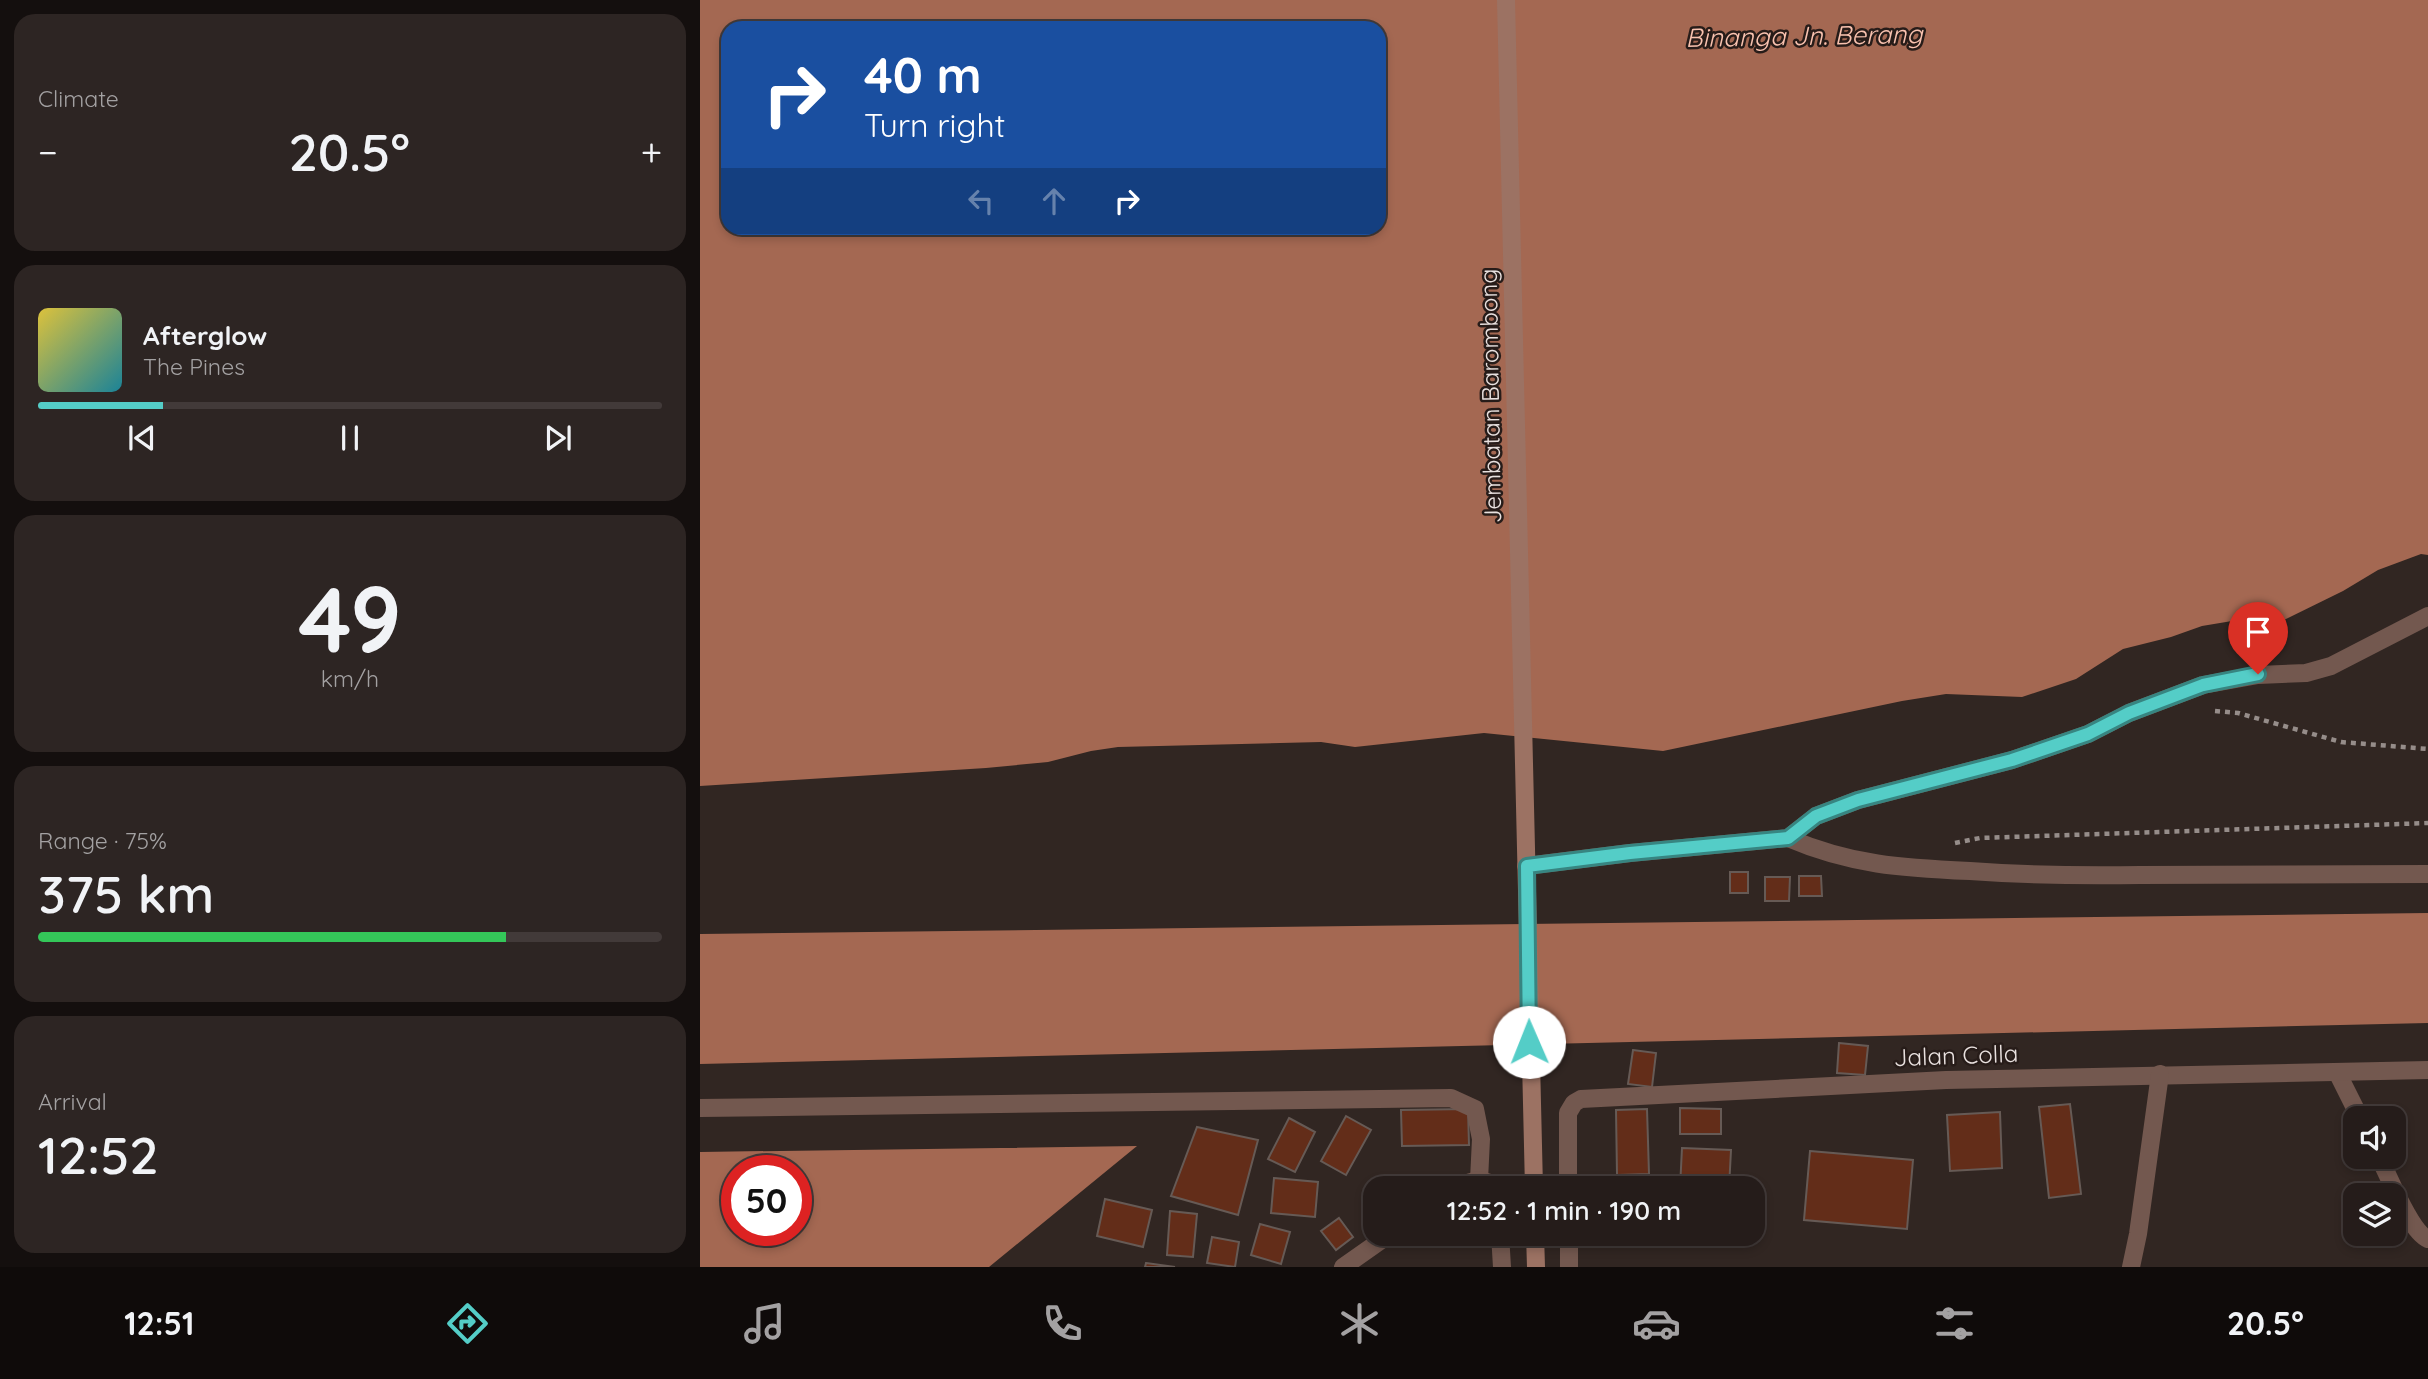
<!DOCTYPE html>
<meta charset="utf-8">
<style>
body{margin:0;font-family:Quicksand,sans-serif;background:#2d2523;color:#f1f3f6;height:100vh;display:flex;flex-direction:column;font-size:26px;white-space:nowrap}
*{box-sizing:border-box;margin:0}
p{font-size:23px;color:#a3a1a2}
.icon{flex:none;width:38px;height:38px;fill:none;stroke:currentColor;stroke-width:2;stroke-linecap:round;stroke-linejoin:round}
.map{position:relative;flex:1;overflow:hidden}
.sheet{display:flex;flex-direction:column;gap:14px;padding:14px;background:#140f0e;width:700px}
.sheet>*{flex:none}
.top-card{position:absolute;left:21px;top:21px;width:665px;height:214px;border-radius:21px;box-shadow:0 4px 10px #0003,0 0 0 2px #423a39;background:#1a4fa0;color:#fff;overflow:hidden}
.tools{position:absolute;left:1643px;top:1106px;display:grid;gap:14px}
.tools a{display:grid;place-items:center;width:63px;height:63px;border-radius:14px;background:#251c1a;box-shadow:0 4px 10px #0003,0 0 0 2px #423a39;font-size:35px}
.speed{position:absolute;left:21px;top:1155px;display:flex;gap:14px;font-size:35px;font-weight:700;text-align:center}
.speed>*{display:grid;place-content:center;width:91px;height:91px;border-radius:50%;background:#251c1a;box-shadow:0 4px 10px #0003,0 0 0 2px #423a39;line-height:1}
.speed .limit{border:10px solid #d22;background:#fff;color:#111}
.pin{position:absolute;display:grid;place-items:center;width:60px;height:60px;color:#fff;margin:-72px -30px;border-radius:50% 50% 50% 0;rotate:-45deg;box-shadow:0 0 7px #0007}
.pin .icon{rotate:45deg}
.me{position:absolute;width:77px;margin:-38px;rotate:359deg;stroke-linejoin:round;filter:drop-shadow(0 0 5px #0008)}
.turn{display:flex;align-items:center;gap:24px;height:147px;padding:0 28px;font-size:32px}
.turn .icon{width:91px;height:91px;stroke-width:2.5}
.turn b{display:block;font-size:49px;line-height:60px}
.lanes{display:flex;align-items:center;height:66px;padding:0 28px;background:#0003;justify-content:center;gap:35px;direction:ltr}
.lanes .off{opacity:.35}
.big{font-size:52px;font-weight:600;line-height:1.1}
.sheet .widget{flex:1;display:flex;flex-direction:column;justify-content:center;gap:10px;min-width:0;padding:0 24px;border-radius:21px;background:#2d2523}
.sheet .dial{align-items:center;gap:0}
.dial b{font-size:91px;line-height:1}
.song{display:flex;align-items:center;gap:21px}
.cover{width:84px;height:84px;border-radius:10px;background:linear-gradient(135deg,hsl(50 70% 55%),hsl(190 70% 35%))}
.played{height:7px;border-radius:4px;background:linear-gradient(90deg,#54cdc7 20%,#423a39 20%)}
.keys{display:flex;justify-content:space-around;direction:ltr}
.heat{display:flex;justify-content:space-between;align-items:center;font-size:38px;direction:ltr}
.charge{height:10px;border-radius:5px;background:linear-gradient(90deg,#34c759 75%,#423a39 0)}
.trip{position:absolute;left:663px;top:1176px;width:402px;height:70px;border-radius:21px;background:#251c1a;box-shadow:0 4px 10px #0003,0 0 0 2px #423a39;font-weight:600;line-height:70px;text-align:center}
.menu{display:flex;height:112px;justify-content:space-around;align-items:center;background:#0f0b0a;color:#a3a1a2}
.menu .icon{width:49px;height:49px}
.menu .selected{color:#54cdc7}
.menu b{font-size:32px;color:#f1f3f6}
main{display:flex;flex:1;min-height:0}
.map>svg:first-child{display:block}
.water{fill:#a46852;fill-rule:evenodd}
.building{fill:#632d19;stroke:#665a55;stroke-width:2}
.lines{fill:none;stroke-linecap:round;stroke-linejoin:round}
.path{stroke:#968d8a;stroke-width:4.5;stroke-dasharray:5 5;stroke-linecap:butt}
.minor{stroke:#73584f;stroke-width:18}
.tertiary{stroke:#73584f;stroke-width:18}
.secondary{stroke:#9c7263;stroke-width:18}
.route-casing{stroke:#378581;stroke-width:18}
.route{stroke:#54cdc7;stroke-width:12}
.labels{text-anchor:middle;stroke-width:5;stroke-linejoin:round;paint-order:stroke}
.street-label{font-size:24px;fill:#e9e1df;stroke:#271c19}
.water-label{font-size:26px;font-style:italic;fill:#f9c2af;stroke:#271c19}
</style>
<main>
<section class="sheet">
<div class="widget"><p>Climate</p>
<div class="heat"><a>−</a><b class="big">20.5°</b><a>+</a></div>
</div>
<div class="widget">
<div class="song"><i class="cover"></i><div><b>Afterglow</b><p>The Pines</p></div></div>
<div class="played"></div>
<div class="keys"><svg class="icon" aria-label="previous" viewBox="0 0 24 24"><path d="M18 5L8 12l10 7zM5 5v14"/></svg><svg class="icon" aria-label="pause" viewBox="0 0 24 24"><path d="M8 5v14M16 5v14"/></svg><svg class="icon" aria-label="next" viewBox="0 0 24 24"><path d="M6 5l10 7-10 7zM19 5v14"/></svg></div>
</div>
<div class="widget dial"><b>49</b><p>km/h</p></div>
<div class="widget"><p>Range · 75%</p><b class="big">375 km</b><div class="charge"></div></div>
<div class="widget"><p>Arrival</p><b class="big">12:52</b></div>
</section>
<div class="map">
<svg width="1728" height="1267" viewBox="0 0 1728 1267">
<rect width="100%" height="100%" fill="#312622"/>
<g class="water">
<path d="M0,0H1728V555L1721,554L1678,570L1643,591L1580,622L1556,617L1502,626L1471,637L1423,649L1376,679L1322,697L1246,694L1202,701L963,751L784,733L655,747L621,742L418,747L391,751L348,762L286,768L0,786ZM28,28H679V228H28Z"/>
<polygon points="1728,913 1728,1023 0,1064 0,934"/>
<path d="M437,1146L289,1267H0V1152ZM37,1171H96V1230H37Z"/>
</g>
<g class="building">
<rect x="1030" y="872" width="18" height="21"/>
<polygon points="1099,876 1121,876 1122,896 1099,896"/>
<polygon points="1065,877 1090,877 1089,901 1065,901"/>
<polygon points="1139,1043 1168,1046 1165,1075 1137,1073"/>
<polygon points="933,1050 956,1053 952,1087 928,1084"/>
<polygon points="1370,1104 1381,1194 1349,1198 1339,1107"/>
<polygon points="980,1108 1021,1109 1021,1134 980,1134"/>
<polygon points="768,1109 769,1145 702,1146 701,1110"/>
<polygon points="947,1109 949,1174 917,1175 916,1110"/>
<polygon points="1300,1112 1302,1168 1250,1171 1247,1115"/>
<polygon points="646,1116 671,1130 646,1175 621,1161"/>
<polygon points="589,1118 615,1132 595,1172 568,1159"/>
<polygon points="497,1127 558,1140 538,1215 471,1196"/>
<polygon points="982,1148 1031,1150 1029,1188 980,1188"/>
<polygon points="1110,1151 1213,1160 1207,1229 1104,1220"/>
<polygon points="574,1178 618,1182 615,1217 571,1213"/>
<polygon points="405,1199 452,1210 443,1247 397,1236"/>
<polygon points="470,1211 497,1214 493,1257 467,1255"/>
<polygon points="639,1218 653,1237 636,1250 621,1231"/>
<polygon points="560,1224 590,1232 581,1264 551,1255"/>
<polygon points="512,1237 539,1242 535,1267 507,1263"/>
<polygon points="446,1263 475,1267 445,1267"/>
</g>
<g class="lines">
<g class="path">
<polyline points="1515,711 1538,713 1641,742 1728,749"/>
<polyline points="1255,843 1280,838 1728,823"/>
</g>
<g class="minor">
<path d="M1088,838C1151,865 1202,868 1270,871C1327,875 1383,876 1440,875C1536,875 1632,874 1728,874"/>
<polyline points="1637,1072 1660,1118"/>
<polyline points="0,1108 751,1098 775,1109 781,1139 779,1180"/>
<path d="M1679,1157C1689,1176 1710,1232 1728,1239"/>
<path d="M758,1188C771,1180 784,1176 795,1188"/>
<polyline points="868,1188 868,1113 874,1103 881,1099 1246,1080 1728,1070"/>
<polyline points="800,1234 802,1267"/>
<polyline points="869,1234 869,1267"/>
<polyline points="643,1267 690,1234"/>
<polyline points="1431,1267 1438,1234 1460,1074"/>
</g>
<polyline class="tertiary" points="826,866 930,853 1088,838 1116,816 1158,800 1312,760 1388,734 1429,713 1503,685 1558,675 1606,673 1631,666 1728,616"/>
<g class="secondary">
<polyline points="806,0 834,1188"/>
<polyline points="835,1234 836,1267"/>
</g>
</g>
<g class="lines">
<g class="route-casing">
<polyline id="route" points="829,1042 827,866 930,853 1088,838 1116,816 1158,800 1312,760 1388,734 1429,713 1503,685 1558,674"/>
</g>
<use href="#route" class="route"/>
</g>
<g class="labels">
<g class="street-label">
<text transform="translate(791 396) rotate(-91)" y="8">Jembatan Barombong</text>
<text transform="translate(1256 1056) rotate(-2)" y="8">Jalan Colla</text>
</g>
<g class="water-label">
<text transform="translate(1104 36) rotate(-1)" y="9">Binanga Jn. Berang</text>
</g>
</g>
</svg>
<div class="tools">
<a><svg class="icon" aria-label="sound" viewBox="0 0 24 24"><path d="M4 9h4l5-4v14l-5-4H4zM17 9q2 3 0 6"/></svg></a>
<a><svg class="icon" aria-label="layers" viewBox="0 0 24 24"><path d="M12 4l9 5-9 5-9-5zM3 14l9 5 9-5"/></svg></a>
</div>
<div class="speed"><div class="limit">50</div></div>
<div class="pin" style="left:1558px;top:674px;background:#d93025"><svg class="icon" aria-label="arrive" viewBox="0 0 24 24"><path d="M6 21V4h12l-3 4 3 4H6"/></svg></div>
<svg class="me" style="left:829px;top:1042px" viewBox="-20 -20 40 40"><circle r="19" fill="#fff"/><path d="M0-13L10 11 0 6-10 11z" fill="#54cdc7"/></svg>
<div class="trip">12:52 · 1 min · 190 m</div>
<div class="top-card">
<div class="turn"><svg class="icon" aria-label="right" viewBox="0 0 24 24"><path d="M7 20v-9h11M14 6l5 5-5 5"/></svg><div><b>40 m</b>Turn right</div></div>
<div class="lanes"><svg class="icon off" aria-label="left" viewBox="0 0 24 24"><path d="M17 20v-9H6M10 6l-5 5 5 5"/></svg><svg class="icon off" aria-label="ahead" viewBox="0 0 24 24"><path d="M12 20V5M6 11l6-6 6 6"/></svg><svg class="icon" aria-label="right" viewBox="0 0 24 24"><path d="M7 20v-9h11M14 6l5 5-5 5"/></svg></div>
</div>
</div>
</main>
<nav class="menu">
<b>12:51</b>
<svg class="icon selected" aria-label="directions" viewBox="0 0 24 24"><path d="M12 3l9 9-9 9-9-9zM9 14v-3h6M13 9l2 2-2 2"/></svg>
<svg class="icon" aria-label="music" viewBox="0 0 24 24"><path d="M9 18V5l10-2v13"/><circle cx="6" cy="18" r="3"/><circle cx="16" cy="16" r="3"/></svg>
<svg class="icon" aria-label="phone" viewBox="0 0 24 24"><path d="M5 4h4l2 5-3 2q2 4 5 5l2-3 5 2v4C11 20 4 13 5 4z"/></svg>
<svg class="icon" aria-label="climate" viewBox="0 0 24 24"><path d="M12 3v18M4 7l16 10M4 17L20 7"/></svg>
<svg class="icon" aria-label="car" viewBox="0 0 24 24"><path d="M5 17H2v-5l4-1 3-4h7l3 4 3 1v5h-3M9 17h6M6 11h13"/><circle cx="7" cy="17" r="2"/><circle cx="17" cy="17" r="2"/></svg>
<svg class="icon" aria-label="filters" viewBox="0 0 24 24"><path d="M4 7h16M4 17h16"/><circle cx="9" cy="7" r="2"/><circle cx="15" cy="17" r="2"/></svg>
<b>20.5°</b>
</nav>
